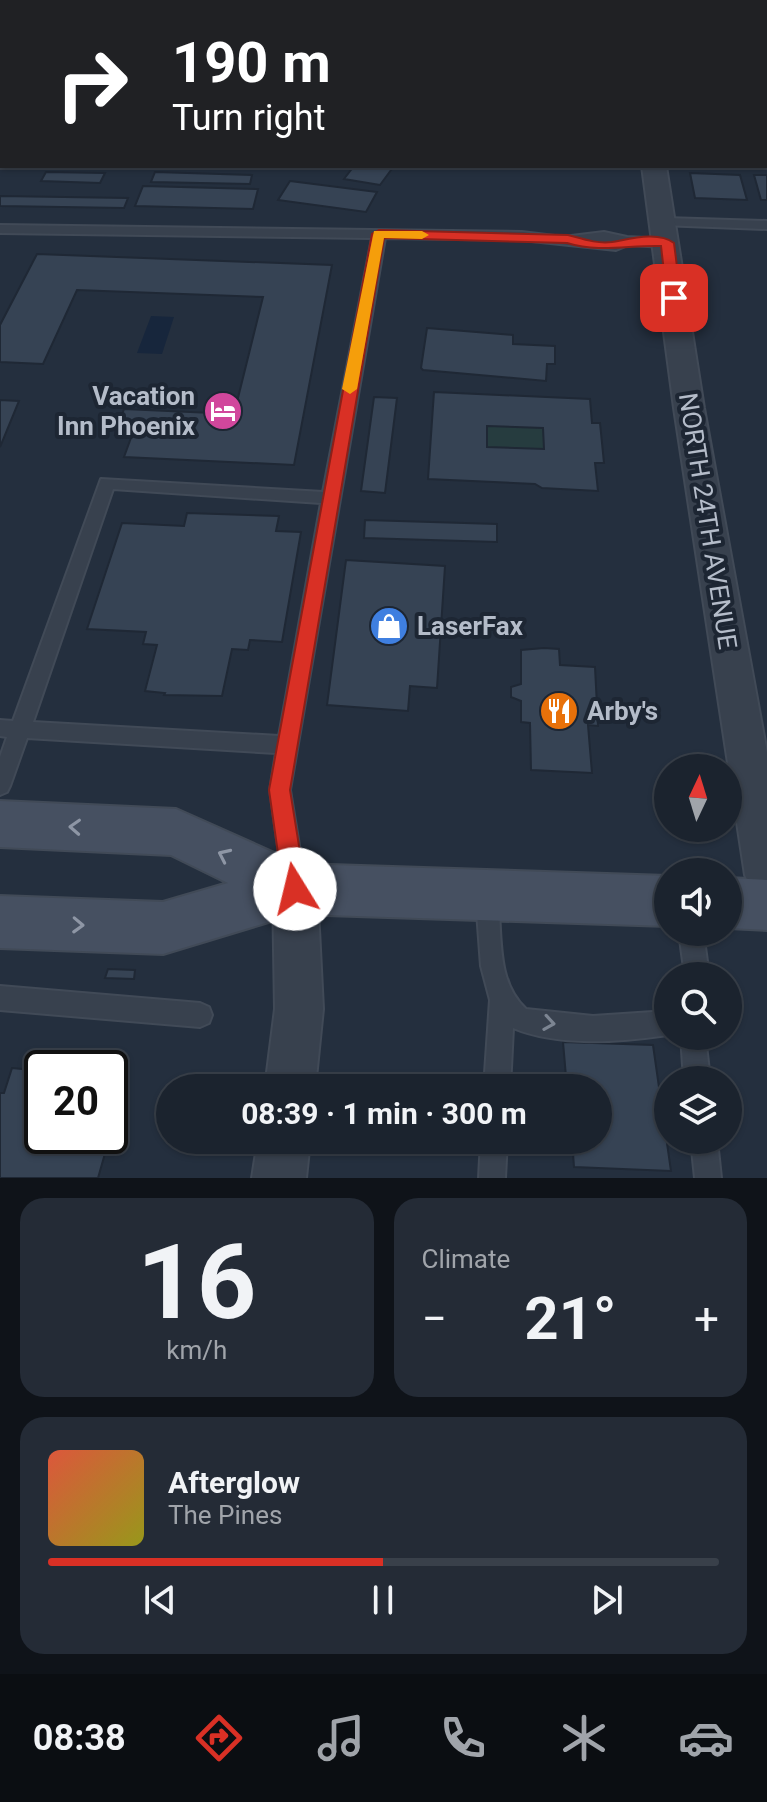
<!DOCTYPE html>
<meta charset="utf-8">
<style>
body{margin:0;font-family:Roboto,sans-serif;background:#242b36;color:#f1f3f6;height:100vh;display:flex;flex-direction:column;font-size:30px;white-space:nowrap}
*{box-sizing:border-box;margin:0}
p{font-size:26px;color:#a0a4aa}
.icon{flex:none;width:44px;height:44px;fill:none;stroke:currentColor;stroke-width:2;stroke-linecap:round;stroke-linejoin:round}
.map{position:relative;height:1178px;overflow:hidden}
.sheet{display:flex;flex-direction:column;gap:20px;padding:20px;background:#0f1319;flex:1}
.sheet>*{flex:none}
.top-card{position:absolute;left:0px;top:0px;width:768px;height:168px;box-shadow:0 2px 6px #0004,0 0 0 2px #39404a;background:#202124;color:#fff;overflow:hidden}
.needle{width:52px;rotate:4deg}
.buttons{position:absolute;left:654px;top:754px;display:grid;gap:16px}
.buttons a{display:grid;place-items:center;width:88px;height:88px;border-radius:50%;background:#1b232e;box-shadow:0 2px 6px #0004,0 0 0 2px #39404a;font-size:40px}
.speed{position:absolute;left:24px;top:1050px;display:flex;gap:16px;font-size:40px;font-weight:700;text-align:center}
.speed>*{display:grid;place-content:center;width:104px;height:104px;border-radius:50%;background:#1b232e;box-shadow:0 2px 6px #0004,0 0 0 2px #39404a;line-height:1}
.speed .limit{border:4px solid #111;border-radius:12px;background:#fff;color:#111}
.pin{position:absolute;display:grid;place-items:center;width:68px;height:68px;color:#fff;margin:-34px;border-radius:16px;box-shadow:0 4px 12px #0006}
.me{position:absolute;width:88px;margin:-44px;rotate:351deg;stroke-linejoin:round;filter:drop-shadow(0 0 6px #0008)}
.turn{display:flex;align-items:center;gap:28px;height:168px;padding:0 40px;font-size:36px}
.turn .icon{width:104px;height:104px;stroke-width:2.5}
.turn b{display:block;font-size:56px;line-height:68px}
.big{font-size:60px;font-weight:700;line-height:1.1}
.sheet .widget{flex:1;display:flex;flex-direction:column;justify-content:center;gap:12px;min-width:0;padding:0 28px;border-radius:24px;background:#242b36}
.sheet .dial{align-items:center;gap:0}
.dial b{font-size:104px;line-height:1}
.song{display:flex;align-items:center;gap:24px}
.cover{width:96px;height:96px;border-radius:12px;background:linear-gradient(135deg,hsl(10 70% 55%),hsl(60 70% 35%))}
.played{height:8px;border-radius:4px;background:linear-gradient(90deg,#d93025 50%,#39404a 50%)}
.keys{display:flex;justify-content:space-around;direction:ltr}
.heat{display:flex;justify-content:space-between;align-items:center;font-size:44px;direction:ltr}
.sheet .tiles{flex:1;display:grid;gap:20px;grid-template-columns:1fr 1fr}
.widget:last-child{grid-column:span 2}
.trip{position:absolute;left:156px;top:1074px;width:456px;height:80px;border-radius:40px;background:#1b232e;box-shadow:0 2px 6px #0004,0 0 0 2px #39404a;font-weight:700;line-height:80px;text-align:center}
.dock{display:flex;height:128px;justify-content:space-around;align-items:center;background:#0b0e12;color:#a0a4aa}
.dock .icon{width:56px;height:56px}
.dock .active{color:#d93025}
.dock b{font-size:36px;color:#f1f3f6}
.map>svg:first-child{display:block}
.green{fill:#263c3f}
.water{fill:#17263c}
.building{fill:#364354;stroke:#1f2835;stroke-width:2;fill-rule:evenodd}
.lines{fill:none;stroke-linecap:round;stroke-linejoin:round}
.lane-casing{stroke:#414a57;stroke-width:4}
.street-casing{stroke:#414a57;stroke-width:4}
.secondary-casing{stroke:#414a57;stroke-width:4}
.highway-casing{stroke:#434c59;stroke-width:4}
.lane{fill:#38414e;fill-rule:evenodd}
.street{fill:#38414e;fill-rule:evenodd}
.secondary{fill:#465061;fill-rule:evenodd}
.highway{fill:#746855;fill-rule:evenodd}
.oneway{stroke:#8e96a5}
.oneway2{stroke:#7c8592}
.route{fill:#d93025;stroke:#8d1f18;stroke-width:2}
.slow{fill:#f59e0b}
.labels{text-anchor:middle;stroke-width:8;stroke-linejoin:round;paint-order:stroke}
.poi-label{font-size:26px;font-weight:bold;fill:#b4bcc9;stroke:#1d2633;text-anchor:start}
.street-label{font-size:26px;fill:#b4bcc9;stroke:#1d2633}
</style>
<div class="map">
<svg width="767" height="1178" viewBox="0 0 767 1178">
<rect width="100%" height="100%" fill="#242f3e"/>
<polygon class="green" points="487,426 543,428 544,449 487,447"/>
<polygon class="water" points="151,316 174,317 162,354 137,353"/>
<g class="building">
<polygon points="354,166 394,166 380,185 344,179"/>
<polygon points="46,172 105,173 100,183 41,181"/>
<polygon points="155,172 252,175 250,184 151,182"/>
<polygon points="690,173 740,175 747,200 695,198"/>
<polygon points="754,175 767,175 767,200 761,200"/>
<polygon points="290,181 377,192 366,212 278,200"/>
<polygon points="143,186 258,189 253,209 135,206"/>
<polygon points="0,196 128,198 124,208 0,206"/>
<polygon points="37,254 332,265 294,465 124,457 132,435 115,435 124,409 234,414 263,297 77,290 43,364 0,362 0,325"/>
<polygon points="427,328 513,335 513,344 555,346 555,364 547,364 546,381 423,370 421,368"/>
<path d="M434,392L590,399L592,423H600L604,463H595L598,491L542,488L535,484L428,479ZM487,426L543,428L544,449L487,447Z"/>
<polygon points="374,397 397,398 385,493 361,491"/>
<polygon points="0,400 19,401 0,447"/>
<polygon points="187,513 279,516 276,531 301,532 282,642 250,640 248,650 232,649 222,696 164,695 165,693 145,691 157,645 143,644 146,632 87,629 122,523 184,526"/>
<polygon points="365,520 497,524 497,542 364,538"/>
<polygon points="346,560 445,566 437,688 410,686 408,711 327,705"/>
<polygon points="544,648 559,649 560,665 595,667 598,726 588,725 592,773 531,770 530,723 521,722 521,701 511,697 511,687 521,684 521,650"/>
<polygon points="108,969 135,970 134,979 105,978"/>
<polygon points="563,1042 653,1045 671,1171 574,1167 572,1140 598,1140 598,1088 567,1088"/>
<polygon points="12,1068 42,1071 42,1136 110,1136 98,1178 0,1178 0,1093 4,1093"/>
</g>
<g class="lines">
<g class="lane-casing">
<g id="lane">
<rect x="766" y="90" width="1" height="6"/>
<polygon points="665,218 767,221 767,229 661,225 659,222"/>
<path d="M0,225L522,232L563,237L604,232L627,237L667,239L673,243L667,247L628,245L616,250L522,240L385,238L290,790L305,882L302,889L294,892L286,889L283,882L270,790L276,753L27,738L10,786L7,792L0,795V757L7,737L0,736V720L13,721L101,479L323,492L372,238L0,233ZM113,489L321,503L279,736L33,722Z"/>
<path d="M487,888L495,891L498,898C502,935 496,982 526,1009L593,1016L668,1011V1035C619,1042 559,1047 513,1028L510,1088H484L490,1000L481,966L476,898L479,891Z"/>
<polygon points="679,932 703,932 709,976 685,976"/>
<polygon points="0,986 200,1003 209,1007 212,1015 209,1023 200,1027 0,1010"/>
<polygon points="681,1036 705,1036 710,1080 684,1080"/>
<polygon points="481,1140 507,1140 505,1178 479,1178"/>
<polygon points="691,1140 717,1140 721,1178 695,1178"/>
</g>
</g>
<g class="street-casing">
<g id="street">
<polygon points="521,0 635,0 636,2 522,2"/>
<rect x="766" y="35" width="1" height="12"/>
<rect x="766" y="147" width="1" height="14"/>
<polygon points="642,166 666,166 704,408 767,753 767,895 751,889 745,875 674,408"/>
<polygon points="295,869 311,875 317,889 323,1009 315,1088 265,1088 275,1009 273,889 279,875"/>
<polygon points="258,1140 310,1140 306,1178 252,1178"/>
</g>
</g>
<g class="secondary-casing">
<g id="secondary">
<polygon points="2,93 2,113 0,114 0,94"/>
<polygon points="0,801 176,809 299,864 668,876 668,926 295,914 163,954 0,948 0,896 163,902 228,883 171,855 0,847"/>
<polygon points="728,878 767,880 767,930 728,928"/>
</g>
</g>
<g class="highway-casing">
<polygon id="highway" points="2,54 2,73 0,74 0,55"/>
</g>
<use href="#lane" class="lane"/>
<use href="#street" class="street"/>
<use href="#secondary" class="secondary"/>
<use href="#highway" class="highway"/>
</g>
<defs><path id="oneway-chevron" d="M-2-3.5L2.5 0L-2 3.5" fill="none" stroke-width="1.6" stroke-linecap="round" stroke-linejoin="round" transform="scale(2)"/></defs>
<g class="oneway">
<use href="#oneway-chevron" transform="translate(75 827) rotate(-177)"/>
<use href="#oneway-chevron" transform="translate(224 855) rotate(-155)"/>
<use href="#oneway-chevron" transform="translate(78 925) rotate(2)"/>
</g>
<use class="oneway2" href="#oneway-chevron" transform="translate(549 1023) rotate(9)"/>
<path class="route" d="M379,230L568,235C583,239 597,244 612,242C630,239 658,231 674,243L681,298L674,302L667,298L661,246C628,245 600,253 567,243L384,238L290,790L306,889L303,896L295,899L287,896L283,889L269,790L372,234Z"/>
<polygon class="slow" points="374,231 422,231 429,235 422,239 384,238 357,389 350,394 342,389"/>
<defs>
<g id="hotel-disc" transform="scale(2)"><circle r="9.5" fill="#d1479c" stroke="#1d2633"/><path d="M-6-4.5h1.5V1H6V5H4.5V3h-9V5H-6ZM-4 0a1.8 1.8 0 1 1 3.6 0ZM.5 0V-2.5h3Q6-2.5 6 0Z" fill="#fff"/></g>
<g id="shop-disc" transform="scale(2)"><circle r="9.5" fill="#3f7fe0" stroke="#1d2633"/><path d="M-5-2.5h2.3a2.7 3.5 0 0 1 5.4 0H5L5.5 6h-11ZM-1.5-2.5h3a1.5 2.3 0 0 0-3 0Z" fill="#fff"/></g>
<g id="restaurant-disc" transform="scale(2)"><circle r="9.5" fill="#e8710a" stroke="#1d2633"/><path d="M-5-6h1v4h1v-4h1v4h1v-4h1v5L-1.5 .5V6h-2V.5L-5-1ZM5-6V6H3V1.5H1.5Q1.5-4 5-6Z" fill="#fff"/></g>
</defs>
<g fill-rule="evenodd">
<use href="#hotel-disc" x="223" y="411"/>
<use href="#shop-disc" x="389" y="626"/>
<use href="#restaurant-disc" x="559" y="711"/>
</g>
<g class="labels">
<g class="poi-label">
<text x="195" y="405" text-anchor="end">Vacation<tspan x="195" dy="30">Inn Phoenix</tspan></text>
<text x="417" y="635">LaserFax</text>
<text x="587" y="720">Arby's</text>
</g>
<g class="street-label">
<text transform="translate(708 521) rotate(81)" y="9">NORTH 24TH AVENUE</text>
</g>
</g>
</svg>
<div class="buttons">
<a><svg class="needle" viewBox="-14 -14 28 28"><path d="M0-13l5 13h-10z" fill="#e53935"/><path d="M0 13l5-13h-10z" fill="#a0a4aa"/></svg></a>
<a><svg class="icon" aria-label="sound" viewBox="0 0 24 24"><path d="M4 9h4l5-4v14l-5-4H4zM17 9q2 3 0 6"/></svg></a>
<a><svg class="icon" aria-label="search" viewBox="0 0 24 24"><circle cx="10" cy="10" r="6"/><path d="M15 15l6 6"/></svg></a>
<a><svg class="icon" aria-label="layers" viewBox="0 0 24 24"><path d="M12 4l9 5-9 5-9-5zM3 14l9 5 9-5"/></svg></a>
</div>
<div class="speed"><div class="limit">20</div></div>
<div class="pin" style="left:674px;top:298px;background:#d93025"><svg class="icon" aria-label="arrive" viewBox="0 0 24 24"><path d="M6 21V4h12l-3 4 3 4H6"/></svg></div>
<svg class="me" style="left:295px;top:889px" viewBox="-20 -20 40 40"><circle r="19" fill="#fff"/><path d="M0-13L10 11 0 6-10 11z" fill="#d93025"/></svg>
<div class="trip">08:39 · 1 min · 300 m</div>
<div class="top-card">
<div class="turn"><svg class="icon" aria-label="right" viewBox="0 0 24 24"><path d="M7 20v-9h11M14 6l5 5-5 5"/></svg><div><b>190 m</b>Turn right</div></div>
</div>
</div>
<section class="sheet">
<div class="tiles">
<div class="widget dial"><b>16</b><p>km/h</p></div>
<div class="widget"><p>Climate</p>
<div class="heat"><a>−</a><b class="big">21°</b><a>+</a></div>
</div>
<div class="widget">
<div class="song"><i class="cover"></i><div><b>Afterglow</b><p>The Pines</p></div></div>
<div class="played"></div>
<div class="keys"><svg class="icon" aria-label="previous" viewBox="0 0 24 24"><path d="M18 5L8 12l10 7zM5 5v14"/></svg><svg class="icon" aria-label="pause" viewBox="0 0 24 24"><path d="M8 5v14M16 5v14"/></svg><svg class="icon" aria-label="next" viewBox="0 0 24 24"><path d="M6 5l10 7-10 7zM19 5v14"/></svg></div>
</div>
</div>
</section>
<nav class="dock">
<b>08:38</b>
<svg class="icon active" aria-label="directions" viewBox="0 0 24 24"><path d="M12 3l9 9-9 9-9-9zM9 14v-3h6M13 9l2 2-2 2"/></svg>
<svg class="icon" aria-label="music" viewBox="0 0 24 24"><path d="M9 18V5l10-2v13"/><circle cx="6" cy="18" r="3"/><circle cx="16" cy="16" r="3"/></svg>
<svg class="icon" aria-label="phone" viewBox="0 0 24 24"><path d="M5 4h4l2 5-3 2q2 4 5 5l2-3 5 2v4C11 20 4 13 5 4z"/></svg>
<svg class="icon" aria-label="climate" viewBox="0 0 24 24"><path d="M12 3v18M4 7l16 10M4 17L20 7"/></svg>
<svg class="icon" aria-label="car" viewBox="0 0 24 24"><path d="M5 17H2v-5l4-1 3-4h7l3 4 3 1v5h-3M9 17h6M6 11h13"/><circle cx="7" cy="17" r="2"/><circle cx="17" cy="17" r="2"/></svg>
</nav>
